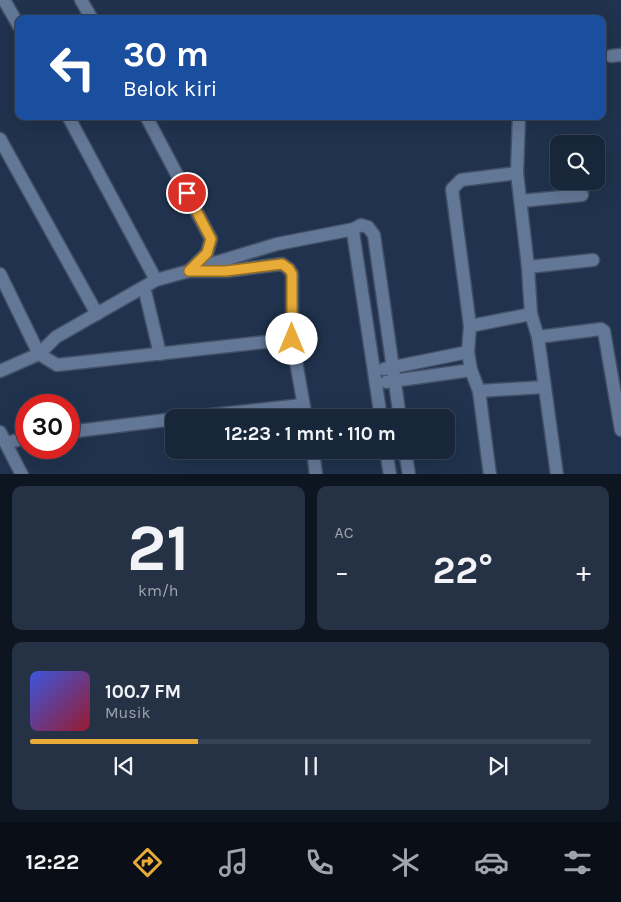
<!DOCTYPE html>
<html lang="id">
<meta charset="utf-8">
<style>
body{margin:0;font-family:Karla,sans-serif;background:#253245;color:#f1f3f6;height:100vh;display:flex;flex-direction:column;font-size:19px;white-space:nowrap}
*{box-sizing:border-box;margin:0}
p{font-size:16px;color:#9fa5af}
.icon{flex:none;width:28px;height:28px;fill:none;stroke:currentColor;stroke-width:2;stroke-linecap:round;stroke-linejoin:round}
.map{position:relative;height:474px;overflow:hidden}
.sheet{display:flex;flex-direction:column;gap:12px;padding:12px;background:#0d1520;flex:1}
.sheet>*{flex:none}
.hud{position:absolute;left:15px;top:15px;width:591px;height:105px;border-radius:10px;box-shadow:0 5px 20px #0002,0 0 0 1px #364354;background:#1a4fa0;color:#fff;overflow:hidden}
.tools{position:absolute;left:550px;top:135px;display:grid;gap:10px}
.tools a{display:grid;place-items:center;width:55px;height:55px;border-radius:10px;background:#18263a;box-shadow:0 5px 20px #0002,0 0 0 1px #364354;font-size:25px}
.speed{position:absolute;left:15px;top:394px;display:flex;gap:10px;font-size:25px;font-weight:700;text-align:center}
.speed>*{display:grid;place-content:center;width:65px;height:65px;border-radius:50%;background:#18263a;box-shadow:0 5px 20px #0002,0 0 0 1px #364354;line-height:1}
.speed .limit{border:8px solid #d22;background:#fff;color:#111}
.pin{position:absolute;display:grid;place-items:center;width:42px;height:42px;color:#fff;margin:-21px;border:2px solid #fff;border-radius:50%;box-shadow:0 1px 5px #0007}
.me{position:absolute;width:55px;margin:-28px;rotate:0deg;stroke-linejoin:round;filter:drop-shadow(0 0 4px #0008)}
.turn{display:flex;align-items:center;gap:18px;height:105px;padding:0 25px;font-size:22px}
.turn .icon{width:65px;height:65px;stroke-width:2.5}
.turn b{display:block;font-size:35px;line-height:42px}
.big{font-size:38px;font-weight:700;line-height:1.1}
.sheet .tile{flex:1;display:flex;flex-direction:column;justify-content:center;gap:8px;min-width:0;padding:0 18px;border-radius:10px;background:#253245}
.sheet .dial{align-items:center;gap:0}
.dial b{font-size:65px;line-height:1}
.song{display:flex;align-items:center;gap:15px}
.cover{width:60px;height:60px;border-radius:8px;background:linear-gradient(135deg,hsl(230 70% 55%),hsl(350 70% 35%))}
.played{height:5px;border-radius:2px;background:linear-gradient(90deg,#e9ab38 30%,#364354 30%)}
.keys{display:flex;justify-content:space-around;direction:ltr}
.heat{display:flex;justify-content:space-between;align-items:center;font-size:28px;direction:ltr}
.sheet .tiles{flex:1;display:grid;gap:12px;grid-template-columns:1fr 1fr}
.tile:last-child{grid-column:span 2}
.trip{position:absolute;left:165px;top:409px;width:290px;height:50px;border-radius:10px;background:#18263a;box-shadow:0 5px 20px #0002,0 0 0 1px #364354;font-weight:700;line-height:50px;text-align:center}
.menu{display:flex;height:80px;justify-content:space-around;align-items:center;background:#0a0f17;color:#9fa5af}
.menu .icon{width:35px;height:35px}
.menu .active{color:#e9ab38}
.menu b{font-size:22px;color:#f1f3f6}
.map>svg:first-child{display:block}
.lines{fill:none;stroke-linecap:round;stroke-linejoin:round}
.minor-casing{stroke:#425067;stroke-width:15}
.minor{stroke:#637897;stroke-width:12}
.route-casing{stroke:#976f24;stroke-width:12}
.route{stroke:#e9ab38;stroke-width:9}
</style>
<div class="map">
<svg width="621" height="475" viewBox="0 0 621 475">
<rect width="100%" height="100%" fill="#20324d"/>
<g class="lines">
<g class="minor-casing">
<g id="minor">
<polyline points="4,0 19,26"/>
<polyline points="81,0 92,19"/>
<polyline points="611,56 621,55"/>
<polyline points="68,116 156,280"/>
<polyline points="146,116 211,239 207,253 189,271"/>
<polyline points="519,116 517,173 528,267 531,314 538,337 557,475"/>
<polyline points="0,139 97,314"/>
<polyline points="521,201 582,195"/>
<polyline points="201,267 277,244 354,229"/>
<polyline points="528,267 593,260"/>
<polyline points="0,274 39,354 57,365 292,339"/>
<polyline points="144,287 160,354"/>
<polyline points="470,326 531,314"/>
<polyline points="538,337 601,329 604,331 621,430"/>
<polyline points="384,369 468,352"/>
<polyline points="0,371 39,354 56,337 156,280 189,271 226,271 282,264 289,269 292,274 292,339 306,418"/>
<polyline points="386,382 471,370"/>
<polyline points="479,391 544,387"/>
<polyline points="184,418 302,405"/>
<polyline points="381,418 353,232 354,229 361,225 368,227 374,235 400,418"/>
<polyline points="0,432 22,475"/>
<polyline points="69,432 174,419"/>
<polyline points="6,443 26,438"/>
<polyline points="313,450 316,475"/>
<polyline points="386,450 390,475"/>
<polyline points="405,450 409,475"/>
<polyline points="490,475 479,391 471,370 468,352 470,326 452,189 461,180 517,173"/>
</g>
</g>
<use href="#minor" class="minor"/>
</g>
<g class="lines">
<g class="route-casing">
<polyline id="route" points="187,193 211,239 207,253 189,271 226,271 282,264 289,269 292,274 292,339"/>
</g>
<use href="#route" class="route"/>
</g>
</svg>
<div class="tools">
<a><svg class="icon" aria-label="search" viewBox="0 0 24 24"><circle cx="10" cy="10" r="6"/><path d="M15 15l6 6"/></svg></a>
</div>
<div class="speed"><div class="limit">30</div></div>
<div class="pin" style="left:187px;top:193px;background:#d93025"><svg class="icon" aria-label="arrive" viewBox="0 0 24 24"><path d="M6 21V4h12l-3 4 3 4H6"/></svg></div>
<svg class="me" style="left:292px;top:339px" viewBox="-20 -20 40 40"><circle r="19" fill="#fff"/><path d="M0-13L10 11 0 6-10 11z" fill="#e9ab38"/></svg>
<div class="trip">12:23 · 1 mnt · 110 m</div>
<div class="hud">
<div class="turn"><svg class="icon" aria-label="left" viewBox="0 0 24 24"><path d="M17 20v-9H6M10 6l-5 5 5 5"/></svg><div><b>30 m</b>Belok kiri</div></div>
</div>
</div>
<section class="sheet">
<div class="tiles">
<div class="tile dial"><b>21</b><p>km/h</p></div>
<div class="tile"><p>AC</p>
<div class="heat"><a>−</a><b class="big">22°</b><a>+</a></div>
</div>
<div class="tile">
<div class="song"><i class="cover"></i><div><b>100.7 FM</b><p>Musik</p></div></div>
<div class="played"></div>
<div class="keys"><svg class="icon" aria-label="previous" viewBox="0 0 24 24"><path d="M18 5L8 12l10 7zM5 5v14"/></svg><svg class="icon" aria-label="pause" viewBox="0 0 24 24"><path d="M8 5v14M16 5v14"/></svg><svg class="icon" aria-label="next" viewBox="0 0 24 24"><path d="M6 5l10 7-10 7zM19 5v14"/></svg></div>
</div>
</div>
</section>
<nav class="menu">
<b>12:22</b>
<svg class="icon active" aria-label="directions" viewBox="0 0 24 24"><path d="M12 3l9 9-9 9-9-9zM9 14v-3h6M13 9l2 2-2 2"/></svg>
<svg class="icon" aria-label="music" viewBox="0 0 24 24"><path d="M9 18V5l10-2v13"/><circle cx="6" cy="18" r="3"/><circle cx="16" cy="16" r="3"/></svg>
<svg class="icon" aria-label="phone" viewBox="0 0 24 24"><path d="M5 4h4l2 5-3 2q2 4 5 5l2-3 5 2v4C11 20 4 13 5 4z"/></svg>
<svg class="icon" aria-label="climate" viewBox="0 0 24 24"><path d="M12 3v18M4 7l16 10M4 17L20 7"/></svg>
<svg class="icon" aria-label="car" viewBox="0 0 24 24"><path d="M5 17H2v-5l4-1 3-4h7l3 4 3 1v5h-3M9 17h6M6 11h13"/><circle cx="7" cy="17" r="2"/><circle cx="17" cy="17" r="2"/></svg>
<svg class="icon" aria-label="filters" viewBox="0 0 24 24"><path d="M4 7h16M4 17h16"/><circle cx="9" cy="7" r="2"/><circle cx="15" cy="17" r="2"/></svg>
</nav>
